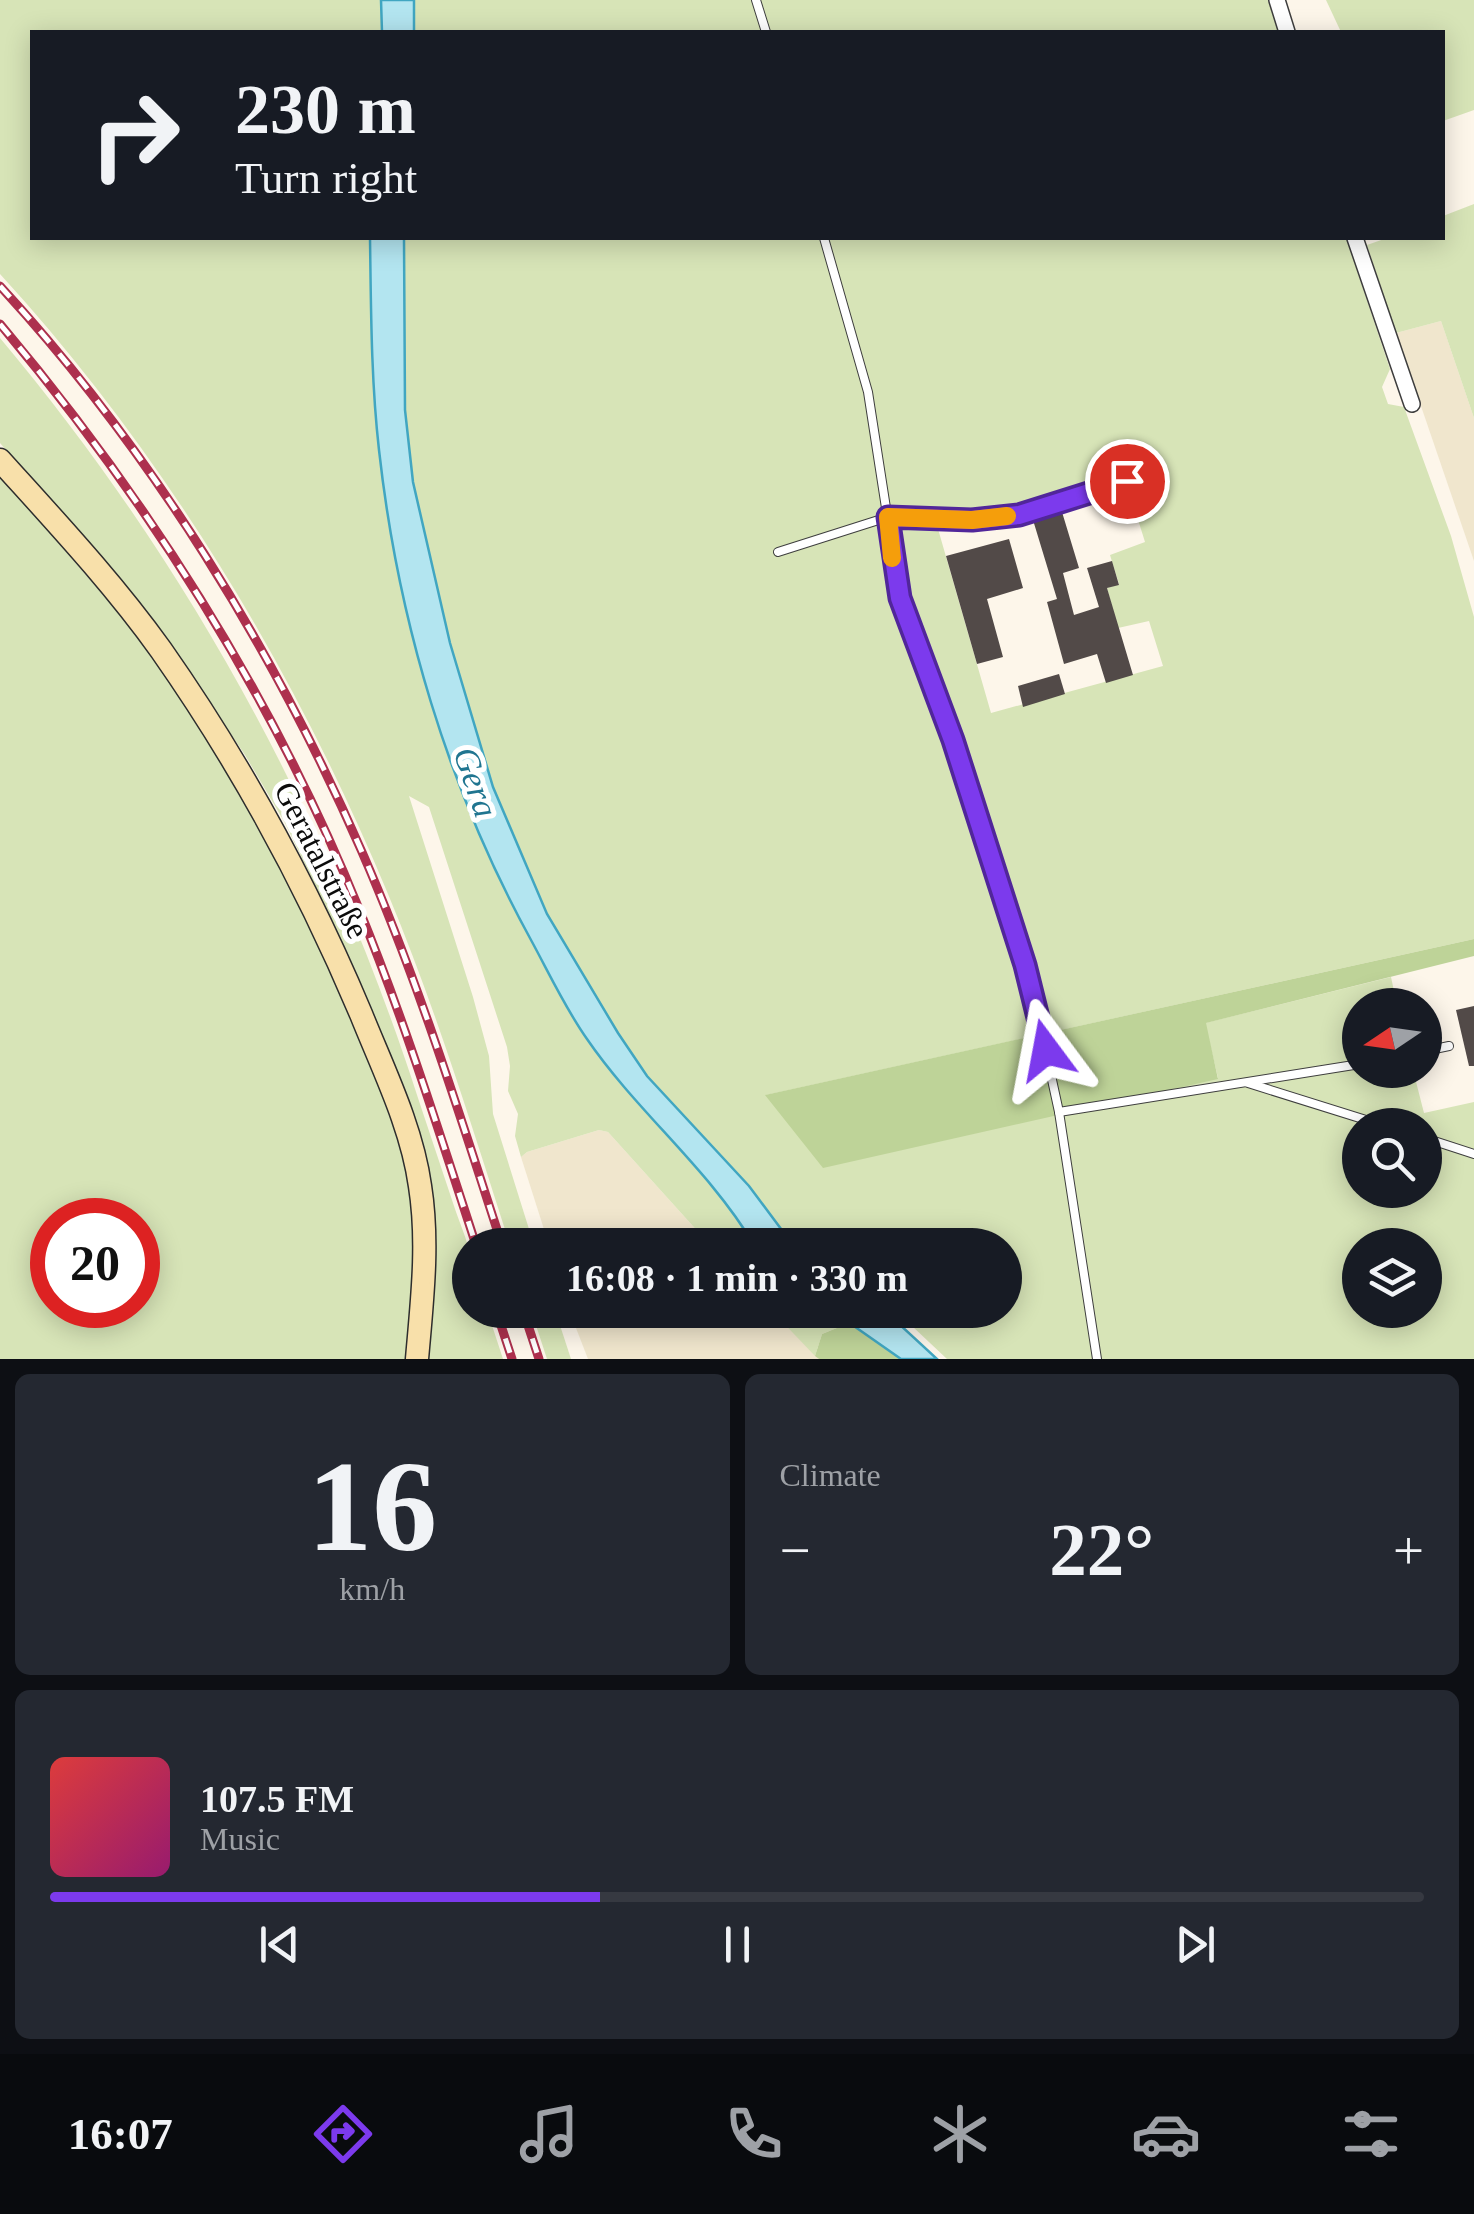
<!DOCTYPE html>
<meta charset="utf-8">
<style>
body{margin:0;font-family:"Times New Roman",serif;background:#242831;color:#f1f3f6;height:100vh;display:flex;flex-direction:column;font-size:38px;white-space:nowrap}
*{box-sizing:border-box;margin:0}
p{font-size:32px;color:#9ea1a6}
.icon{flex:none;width:55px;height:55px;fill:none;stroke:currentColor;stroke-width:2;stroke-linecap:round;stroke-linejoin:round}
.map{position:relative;height:1359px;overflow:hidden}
.side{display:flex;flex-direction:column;gap:15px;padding:15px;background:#0d0f14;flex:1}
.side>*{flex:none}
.guide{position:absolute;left:30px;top:30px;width:1415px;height:210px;border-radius:0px;box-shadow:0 5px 25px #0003;background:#171b24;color:#f1f3f6;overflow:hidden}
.needle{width:65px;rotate:257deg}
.buttons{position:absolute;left:1342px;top:988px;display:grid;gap:20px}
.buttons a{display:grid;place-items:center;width:100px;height:100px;border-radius:50%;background:#171b24;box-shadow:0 5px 25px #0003;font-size:50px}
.speed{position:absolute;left:30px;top:1198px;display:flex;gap:20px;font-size:50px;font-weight:700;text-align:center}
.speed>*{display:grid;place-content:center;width:130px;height:130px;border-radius:50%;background:#171b24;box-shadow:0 5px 25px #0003;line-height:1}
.speed .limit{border:15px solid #d22;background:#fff;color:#111}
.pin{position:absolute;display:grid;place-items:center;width:85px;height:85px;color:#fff;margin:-42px;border:5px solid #fff;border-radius:50%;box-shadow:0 2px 10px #0007}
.me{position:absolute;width:110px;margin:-55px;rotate:347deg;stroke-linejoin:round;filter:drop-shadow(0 0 8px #0008)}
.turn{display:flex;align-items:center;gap:35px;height:210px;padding:0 40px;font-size:45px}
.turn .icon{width:130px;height:130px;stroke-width:2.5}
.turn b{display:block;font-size:70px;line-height:85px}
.big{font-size:75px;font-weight:600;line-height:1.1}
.side .card{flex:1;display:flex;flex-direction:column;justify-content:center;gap:15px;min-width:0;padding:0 35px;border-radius:15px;background:#242831}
.side .dial{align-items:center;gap:0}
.dial b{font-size:130px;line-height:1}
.song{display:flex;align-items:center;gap:30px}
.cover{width:120px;height:120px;border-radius:15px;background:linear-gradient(135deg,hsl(0 70% 55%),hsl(320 70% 35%))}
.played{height:10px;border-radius:5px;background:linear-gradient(90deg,#7c3aed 40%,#363941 40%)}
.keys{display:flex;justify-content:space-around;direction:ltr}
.heat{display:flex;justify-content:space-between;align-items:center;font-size:55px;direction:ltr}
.side .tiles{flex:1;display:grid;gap:15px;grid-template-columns:1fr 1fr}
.card:last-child{grid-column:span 2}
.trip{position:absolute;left:452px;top:1228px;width:570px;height:100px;border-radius:50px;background:#171b24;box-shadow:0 5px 25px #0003;font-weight:600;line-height:100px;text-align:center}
.tabs{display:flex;height:160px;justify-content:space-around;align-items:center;background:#090b0e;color:#9ea1a6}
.tabs .icon{width:70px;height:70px}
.tabs .active{color:#7c3aed}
.tabs b{font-size:45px;color:#f1f3f6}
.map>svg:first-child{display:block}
.farmland{fill:#f0e6cd}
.green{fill:#d7e4b7;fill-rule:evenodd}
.forest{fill:#bed398}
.water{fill:#b3e5f0;stroke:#41a6c1;stroke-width:2.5}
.building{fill:#524a48}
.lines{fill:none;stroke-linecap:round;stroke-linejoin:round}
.lane-casing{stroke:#3e3e3e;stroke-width:10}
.street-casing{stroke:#3e3e3e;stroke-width:18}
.secondary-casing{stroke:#2d2d2d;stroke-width:25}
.lane{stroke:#fff;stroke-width:8}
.street{stroke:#fff;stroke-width:15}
.secondary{stroke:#f8e0aa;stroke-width:22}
.rail-casing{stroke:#ad304e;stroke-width:9}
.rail{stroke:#fff;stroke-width:5;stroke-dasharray:15;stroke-linecap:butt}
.route-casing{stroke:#51269a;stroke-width:25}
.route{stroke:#7c3aed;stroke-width:18}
.slow{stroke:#f59e0b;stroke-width:18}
.labels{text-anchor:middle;stroke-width:10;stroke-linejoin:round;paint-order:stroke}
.street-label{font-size:32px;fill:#0b0b0b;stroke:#fff}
.water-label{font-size:35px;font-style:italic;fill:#207590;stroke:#fff}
</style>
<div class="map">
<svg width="1474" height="1359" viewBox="0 0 1474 1359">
<rect width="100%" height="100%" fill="#fdf6ea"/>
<g class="farmland">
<polygon points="1441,321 1474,418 1474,561 1396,333"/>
<polygon points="599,1130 608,1132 710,1245 549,1245 521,1157 527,1152"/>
<polygon points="569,1310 771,1310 819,1359 588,1359"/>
</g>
<g class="green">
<path d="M0,0H381L382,32H32V238H370C371,308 371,380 379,450C398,618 448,785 527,933C546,969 564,1006 587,1039C637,1112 709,1169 754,1245H710L608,1132L599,1130L527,1152L521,1157L515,1136L518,1114L508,1091L510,1066L507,1047L429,807L409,796L473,997L489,1056L493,1114L534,1245H510C472,1127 436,1009 388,894C295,670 165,454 0,274Z"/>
<polygon points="414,0 1268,0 1278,32 414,32"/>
<polygon points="1326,0 1474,0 1474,110 1443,121 1442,32 1341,32"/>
<polygon points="1474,204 1474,418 1441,321 1396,333 1367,245 1387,238 1442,238 1443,216"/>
<path d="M404,238H1346L1390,369L1382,387L1388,404L1404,407L1451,536L1474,617V939L766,1095L1218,1078L1205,1023L1391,977L1397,1005H1360V1070H1413L1424,1113L1474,1102V1359H947L895,1310H1005V1245H793L749,1186L647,1076L618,1033L547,914L493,787L450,642L413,482L405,410ZM1125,478L1145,542L1110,555L1119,584L1107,588L1118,628L1149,621L1163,666L991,713L934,515C1004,517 1059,497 1125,478ZM1360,1125H1425V1190H1360ZM1360,1245H1425V1310H1360Z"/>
<path d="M0,338C189,563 328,819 418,1098C430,1134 442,1170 454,1206C459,1222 468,1240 470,1257C472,1274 470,1293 470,1310H487L503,1359H425L434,1292L436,1236L430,1180L355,973L314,883L285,823L245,755L168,641L129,591L0,443Z"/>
<path d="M0,475L153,653L265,832L365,1046L397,1129L412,1184L418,1239L409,1359H0ZM52,1220H138V1305H52Z"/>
<polygon points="531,1310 555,1310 571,1359 547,1359"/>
<polygon points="771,1310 831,1310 849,1323 822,1334 815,1356"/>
</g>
<g class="forest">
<polygon points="1474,939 1474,956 1206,1023 1218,1079 823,1168 765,1095"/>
<polygon points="849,1323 901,1359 819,1359 815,1356 822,1334"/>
</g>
<g class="water">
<polygon points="381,0 414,0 414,32 382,32"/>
<path d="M370,238H404L405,410L413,482L450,643L493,787L547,914L618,1033L647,1076L749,1186L793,1245H754C709,1169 637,1112 587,1039C565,1008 549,973 531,940C448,789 398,621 379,450C371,380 371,308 370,238Z"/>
<polygon points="831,1310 884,1310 937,1359 901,1359"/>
</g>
<g class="building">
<polygon points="1062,512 1079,568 1063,573 1074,615 1099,607 1087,568 1112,561 1119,585 1107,588 1133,675 1106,683 1097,654 1064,664 1047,602 1057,599 1033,520"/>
<polygon points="1009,539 1023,588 987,599 1003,657 977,664 946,556"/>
<polygon points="1059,674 1065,694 1023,707 1018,686"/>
<polygon points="1474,1006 1474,1066 1469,1066 1456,1010"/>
</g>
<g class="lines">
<g class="lane-casing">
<g id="lane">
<polyline points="756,0 766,32"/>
<polyline points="824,238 868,392 900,598 953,740 1039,1020 1059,1112 1097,1359"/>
<polyline points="778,552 888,517 972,520 1019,515 1127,481"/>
<polyline points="1425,1051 1449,1046"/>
<polyline points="1248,1083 1382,1125"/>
<polyline points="1059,1112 1360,1064"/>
<polyline points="1425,1138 1474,1154"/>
</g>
</g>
<g class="street-casing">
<g id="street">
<polyline points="1277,0 1287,32"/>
<polyline points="1355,238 1412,404"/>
</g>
</g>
<g class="secondary-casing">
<path id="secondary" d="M0,460C55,521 113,583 161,650C241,764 307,886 361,1014C383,1069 412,1127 420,1186C429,1243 422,1301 417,1359"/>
</g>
<use href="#lane" class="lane"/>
<use href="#street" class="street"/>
<use href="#secondary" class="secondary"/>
<g class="rail-casing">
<g id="rail">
<path d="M0,286C151,450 273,648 362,852C418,980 459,1113 502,1245"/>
<path d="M0,324C148,500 272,695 359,909C404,1019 439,1132 476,1245"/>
<polyline points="496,1310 512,1359"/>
<polyline points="523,1310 539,1359"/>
</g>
</g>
<use href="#rail" class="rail"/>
</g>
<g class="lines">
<g class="route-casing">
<polyline id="route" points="1046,1050 1025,965 953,740 900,598 888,517 972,520 1019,515 1127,481"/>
</g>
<use href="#route" class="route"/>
<polyline class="slow" points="892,558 888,517 972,520 1007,516"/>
</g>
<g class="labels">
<g class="street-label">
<text transform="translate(322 860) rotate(63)" y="11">Geratalstraße</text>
</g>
<g class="water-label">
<text transform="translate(476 782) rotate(71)" y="12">Gera</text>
</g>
</g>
</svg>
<div class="buttons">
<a><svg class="needle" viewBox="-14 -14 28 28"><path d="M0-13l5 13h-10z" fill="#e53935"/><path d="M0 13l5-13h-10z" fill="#9ea1a6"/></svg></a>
<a><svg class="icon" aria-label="search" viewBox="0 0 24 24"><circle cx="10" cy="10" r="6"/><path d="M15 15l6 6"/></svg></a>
<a><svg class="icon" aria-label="layers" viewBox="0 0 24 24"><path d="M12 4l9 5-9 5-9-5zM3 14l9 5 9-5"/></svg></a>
</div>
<div class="speed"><div class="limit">20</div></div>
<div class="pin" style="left:1127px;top:481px;background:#d93025"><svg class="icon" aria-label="arrive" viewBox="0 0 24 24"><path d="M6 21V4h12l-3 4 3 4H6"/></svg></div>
<svg class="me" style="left:1046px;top:1050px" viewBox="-20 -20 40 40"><path d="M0-17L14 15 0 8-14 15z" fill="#7c3aed" stroke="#fff" stroke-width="4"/></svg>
<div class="trip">16:08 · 1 min · 330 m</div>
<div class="guide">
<div class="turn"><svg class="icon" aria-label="right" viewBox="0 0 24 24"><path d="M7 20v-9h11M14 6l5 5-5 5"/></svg><div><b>230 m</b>Turn right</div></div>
</div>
</div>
<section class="side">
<div class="tiles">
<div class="card dial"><b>16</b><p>km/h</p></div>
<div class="card"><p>Climate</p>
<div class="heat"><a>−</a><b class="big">22°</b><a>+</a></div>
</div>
<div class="card">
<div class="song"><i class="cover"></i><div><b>107.5 FM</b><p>Music</p></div></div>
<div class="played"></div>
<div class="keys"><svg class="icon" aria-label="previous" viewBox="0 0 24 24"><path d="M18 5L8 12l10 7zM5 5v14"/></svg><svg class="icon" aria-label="pause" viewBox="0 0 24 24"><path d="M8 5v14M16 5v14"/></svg><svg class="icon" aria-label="next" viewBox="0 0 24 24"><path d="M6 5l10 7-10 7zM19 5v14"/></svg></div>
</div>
</div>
</section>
<nav class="tabs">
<b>16:07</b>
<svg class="icon active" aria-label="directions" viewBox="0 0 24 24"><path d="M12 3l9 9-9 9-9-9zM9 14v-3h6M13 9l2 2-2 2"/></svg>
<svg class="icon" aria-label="music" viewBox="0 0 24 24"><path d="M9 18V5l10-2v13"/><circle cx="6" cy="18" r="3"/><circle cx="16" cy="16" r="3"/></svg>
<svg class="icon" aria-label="phone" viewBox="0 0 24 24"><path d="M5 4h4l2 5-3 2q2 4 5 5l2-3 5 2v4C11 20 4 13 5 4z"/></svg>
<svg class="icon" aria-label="climate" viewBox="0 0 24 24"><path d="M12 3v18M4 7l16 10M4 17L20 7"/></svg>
<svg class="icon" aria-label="car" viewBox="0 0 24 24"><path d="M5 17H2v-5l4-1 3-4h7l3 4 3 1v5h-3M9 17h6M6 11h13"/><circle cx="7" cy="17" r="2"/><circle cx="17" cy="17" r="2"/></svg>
<svg class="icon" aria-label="filters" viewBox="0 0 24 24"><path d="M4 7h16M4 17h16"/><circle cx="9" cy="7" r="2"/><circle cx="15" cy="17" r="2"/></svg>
</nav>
